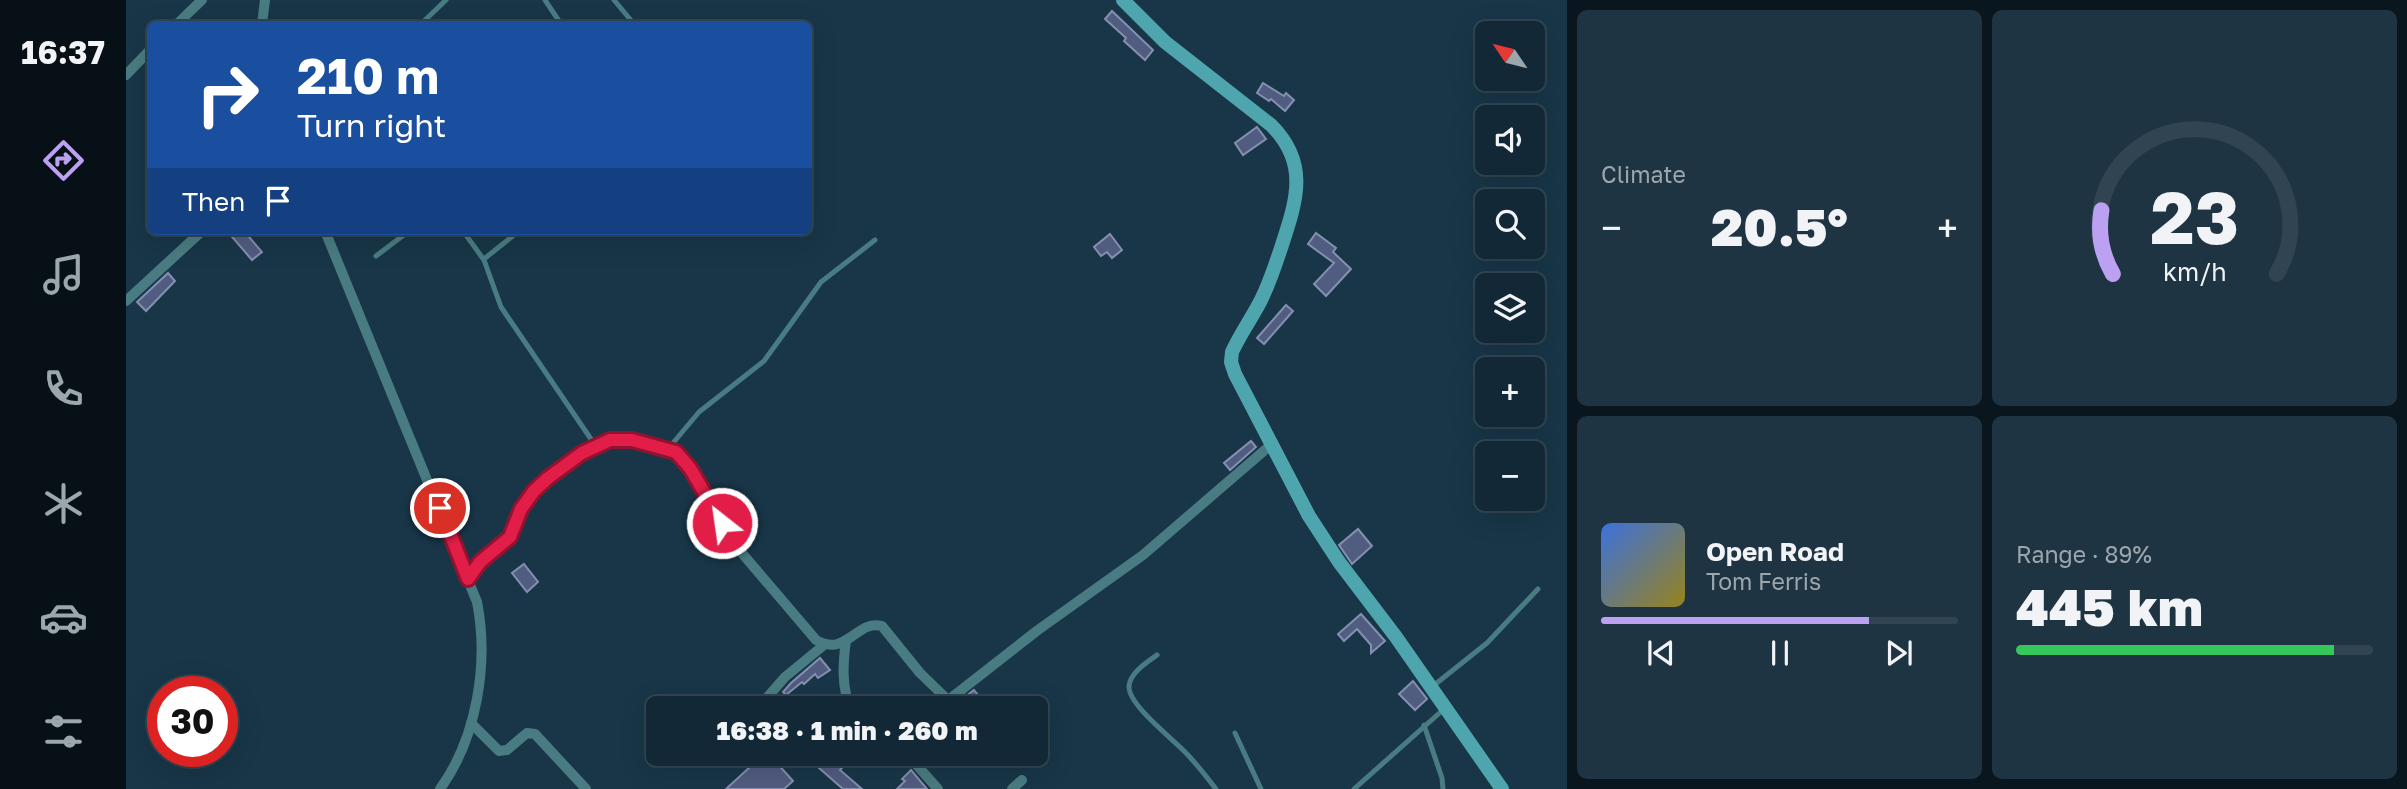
<!DOCTYPE html>
<meta charset="utf-8">
<style>
body{margin:0;font-family:"Golos Text",sans-serif;background:#1f3442;color:#f1f3f6;height:100vh;display:flex;flex-direction:column;font-size:26px;white-space:nowrap}
*{box-sizing:border-box;margin:0}
p{font-size:23px;color:#9ca6ad}
.icon{flex:none;width:38px;height:38px;fill:none;stroke:currentColor;stroke-width:2;stroke-linecap:round;stroke-linejoin:round}
.map{position:relative;flex:1;overflow:hidden}
.details{display:flex;flex-direction:column;gap:10px;padding:10px;background:#0a161e;width:840px}
.details>*{flex:none}
.guide{position:absolute;left:21px;top:21px;width:665px;height:214px;border-radius:10px;box-shadow:0 7px 28px #0002,0 0 0 2px #314451;background:#1a4fa0;color:#fff;overflow:hidden}
.needle{width:46px;rotate:305deg}
.controls{position:absolute;left:1349px;top:21px;display:grid;gap:14px}
.controls a{display:grid;place-items:center;width:70px;height:70px;border-radius:10px;background:#122836;box-shadow:0 7px 28px #0002,0 0 0 2px #314451;font-size:35px}
.speed{position:absolute;left:21px;top:676px;display:flex;gap:14px;font-size:35px;font-weight:700;text-align:center}
.speed>*{display:grid;place-content:center;width:91px;height:91px;border-radius:50%;background:#122836;box-shadow:0 7px 28px #0002,0 0 0 2px #314451;line-height:1}
.speed .limit{border:10px solid #d22;background:#fff;color:#111}
.pin{position:absolute;display:grid;place-items:center;width:60px;height:60px;color:#fff;margin:-30px;border:4px solid #fff;border-radius:50%;box-shadow:0 2px 7px #0007}
.me{position:absolute;width:77px;margin:-38px;rotate:330deg;stroke-linejoin:round;filter:drop-shadow(0 0 5px #0008)}
.turn{display:flex;align-items:center;gap:24px;height:147px;padding:0 35px;font-size:32px}
.turn .icon{width:91px;height:91px;stroke-width:2.5}
.turn b{display:block;font-size:49px;line-height:60px}
.then{display:flex;align-items:center;height:66px;padding:0 35px;background:#0003;gap:14px;font-size:26px}
.big{font-size:52px;font-weight:800;line-height:1.1}
.details .widget{flex:1;display:flex;flex-direction:column;justify-content:center;gap:10px;min-width:0;padding:0 24px;border-radius:10px;background:#1f3442}
.details .dial{align-items:center;gap:0}
.dial svg{height:182px;overflow:visible;fill:none;stroke:#314451;stroke-width:7;stroke-linecap:round;text-anchor:middle}
.dial text{fill:#f1f3f6;stroke:none}
.song{display:flex;align-items:center;gap:21px}
.cover{width:84px;height:84px;border-radius:10px;background:linear-gradient(135deg,hsl(220 70% 55%),hsl(50 70% 35%))}
.played{height:7px;border-radius:4px;background:linear-gradient(90deg,#bca0f2 75%,#314451 75%)}
.keys{display:flex;justify-content:space-around;direction:ltr}
.heat{display:flex;justify-content:space-between;align-items:center;font-size:38px;direction:ltr}
.charge{height:10px;border-radius:5px;background:linear-gradient(90deg,#34c759 89%,#314451 0)}
.details .tiles{flex:1;display:grid;gap:10px;grid-template-columns:repeat(2,1fr)}
.trip{position:absolute;left:520px;top:696px;width:402px;height:70px;border-radius:10px;background:#122836;box-shadow:0 7px 28px #0002,0 0 0 2px #314451;font-weight:800;line-height:70px;text-align:center}
main{display:flex;flex:1;min-height:0}
.dock{display:flex;flex-direction:column;width:126px;justify-content:space-around;align-items:center;background:#071016;color:#9ca6ad}
.dock .icon{width:49px;height:49px}
.dock .on{color:#bca0f2}
.dock b{font-size:32px;color:#f1f3f6}
.map>svg:first-child{display:block}
.building{fill:#515c81;stroke:#858faf;stroke-width:2}
.lines{fill:none;stroke-linecap:round;stroke-linejoin:round}
.lane{stroke:#497c82;stroke-width:5}
.street{stroke:#497c82;stroke-width:10}
.secondary{stroke:#4fa5ae;stroke-width:14}
.route-casing{stroke:#92132f;stroke-width:18}
.route{stroke:#e11d48;stroke-width:12}
</style>
<main>
<nav class="dock">
<b>16:37</b>
<svg class="icon on" aria-label="directions" viewBox="0 0 24 24"><path d="M12 3l9 9-9 9-9-9zM9 14v-3h6M13 9l2 2-2 2"/></svg>
<svg class="icon" aria-label="music" viewBox="0 0 24 24"><path d="M9 18V5l10-2v13"/><circle cx="6" cy="18" r="3"/><circle cx="16" cy="16" r="3"/></svg>
<svg class="icon" aria-label="phone" viewBox="0 0 24 24"><path d="M5 4h4l2 5-3 2q2 4 5 5l2-3 5 2v4C11 20 4 13 5 4z"/></svg>
<svg class="icon" aria-label="climate" viewBox="0 0 24 24"><path d="M12 3v18M4 7l16 10M4 17L20 7"/></svg>
<svg class="icon" aria-label="car" viewBox="0 0 24 24"><path d="M5 17H2v-5l4-1 3-4h7l3 4 3 1v5h-3M9 17h6M6 11h13"/><circle cx="7" cy="17" r="2"/><circle cx="17" cy="17" r="2"/></svg>
<svg class="icon" aria-label="filters" viewBox="0 0 24 24"><path d="M4 7h16M4 17h16"/><circle cx="9" cy="7" r="2"/><circle cx="15" cy="17" r="2"/></svg>
</nav>
<div class="map">
<svg width="1441" height="789" viewBox="0 0 1441 789">
<rect width="100%" height="100%" fill="#183648"/>
<g class="building">
<polygon points="986,11 1027,50 1019,60 998,41 1000,38 979,19"/>
<polygon points="1137,83 1158,96 1160,93 1168,100 1159,111 1145,99 1143,101 1131,93"/>
<polygon points="1131,127 1140,139 1117,155 1109,143"/>
<polygon points="101,231 118,231 136,252 126,260"/>
<polygon points="1190,233 1210,248 1207,252 1225,269 1200,296 1188,284 1208,263 1182,244"/>
<polygon points="984,234 996,250 986,258 981,252 975,256 968,247"/>
<polygon points="42,273 49,281 20,311 11,302"/>
<polygon points="1160,305 1167,311 1138,344 1131,338"/>
<polygon points="1125,441 1130,447 1104,470 1098,463"/>
<polygon points="1232,529 1246,546 1226,564 1213,545"/>
<polygon points="398,564 412,582 401,592 386,573"/>
<polygon points="1235,614 1259,641 1245,653 1245,645 1231,629 1218,641 1212,634"/>
<polygon points="694,658 704,670 692,678 689,674 678,684 676,682 660,695 657,692 665,683"/>
<polygon points="1287,681 1301,699 1289,710 1273,694"/>
<polygon points="848,690 863,709 842,709 839,704 834,708 830,704"/>
<polygon points="638,754 659,754 650,762 667,781 658,789 600,789"/>
<polygon points="677,754 693,754 701,761 707,754 717,754 723,760 714,770 736,789 717,789"/>
<polygon points="785,770 801,789 771,789 779,781 776,779"/>
</g>
<g class="lines">
<g class="lane">
<polyline points="419,0 435,24"/>
<polyline points="488,0 508,24"/>
<polyline points="295,24 320,0"/>
<polyline points="337,231 358,260 375,307 469,445"/>
<polyline points="250,256 283,231"/>
<polyline points="358,259 393,231"/>
<polyline points="542,449 573,412 638,361 695,282 749,240"/>
<path d="M1031,655C1021,662 1004,673 1003,686C1002,705 1046,738 1059,752C1070,763 1080,776 1090,789"/>
<polyline points="1307,686 1361,643 1412,589"/>
<polyline points="1298,725 1316,778 1317,789"/>
<polyline points="1109,733 1135,789"/>
<polyline points="1228,789 1318,709"/>
</g>
<g class="street">
<polyline points="51,24 76,0"/>
<polyline points="136,24 139,0"/>
<polyline points="0,75 24,50"/>
<path d="M199,231L351,602C363,663 351,738 314,789"/>
<polyline points="0,301 76,231"/>
<path d="M342,579L354,562L384,537L401,499L422,478L456,453L484,440L498,438L545,449L555,457L615,552L690,640C721,658 730,619 756,626L794,673L822,700"/>
<path d="M720,640C717,663 715,687 725,709"/>
<polyline points="632,708 659,677 698,645"/>
<polyline points="811,709 912,630 1017,555 1147,443"/>
<polyline points="345,723 373,751 381,750 401,733 409,734 460,789"/>
<polyline points="781,754 812,789"/>
<polyline points="886,789 896,780"/>
</g>
<path class="secondary" d="M997,0L1039,42L1145,125C1183,163 1171,199 1156,245C1150,263 1144,282 1135,300C1126,318 1114,334 1106,352L1105,362L1109,374L1183,516L1213,562L1270,637L1376,789"/>
</g>
<g class="lines">
<g class="route-casing">
<polyline id="route" points="314,508 342,579 354,562 384,537 395,509 408,491 422,478 456,453 484,440 506,440 550,452 564,468 596,523"/>
</g>
<use href="#route" class="route"/>
</g>
</svg>
<div class="controls">
<a><svg class="needle" viewBox="-14 -14 28 28"><path d="M0-13l5 13h-10z" fill="#e53935"/><path d="M0 13l5-13h-10z" fill="#9ca6ad"/></svg></a>
<a><svg class="icon" aria-label="sound" viewBox="0 0 24 24"><path d="M4 9h4l5-4v14l-5-4H4zM17 9q2 3 0 6"/></svg></a>
<a><svg class="icon" aria-label="search" viewBox="0 0 24 24"><circle cx="10" cy="10" r="6"/><path d="M15 15l6 6"/></svg></a>
<a><svg class="icon" aria-label="layers" viewBox="0 0 24 24"><path d="M12 4l9 5-9 5-9-5zM3 14l9 5 9-5"/></svg></a>
<a>+</a>
<a>−</a>
</div>
<div class="speed"><div class="limit">30</div></div>
<div class="pin" style="left:314px;top:508px;background:#d93025"><svg class="icon" aria-label="arrive" viewBox="0 0 24 24"><path d="M6 21V4h12l-3 4 3 4H6"/></svg></div>
<svg class="me" style="left:596px;top:523px" viewBox="-20 -20 40 40"><circle r="17" fill="#e11d48" stroke="#fff" stroke-width="3"/><path d="M0-11L8 9 0 5-8 9z" fill="#fff"/></svg>
<div class="trip">16:38 · 1 min · 260 m</div>
<div class="guide">
<div class="turn"><svg class="icon" aria-label="right" viewBox="0 0 24 24"><path d="M7 20v-9h11M14 6l5 5-5 5"/></svg><div><b>210 m</b>Turn right</div></div>
<div class="then">Then<svg class="icon" aria-label="arrive" viewBox="0 0 24 24"><path d="M6 21V4h12l-3 4 3 4H6"/></svg></div>
</div>
</div>
<section class="details">
<div class="tiles">
<div class="widget"><p>Climate</p>
<div class="heat"><a>−</a><b class="big">20.5°</b><a>+</a></div>
</div>
<div class="widget dial"><svg viewBox="0 0 100 80">
<path d="M14 69A42 42 0 1 1 86 69"/>
<path d="M14 69A42 42 0 0 1 9 41" stroke="#bca0f2"/>
<text x="50" y="56" font-size="32" font-weight="700">23</text>
<text x="50" y="72" font-size="11">km/h</text>
</svg></div>
<div class="widget">
<div class="song"><i class="cover"></i><div><b>Open Road</b><p>Tom Ferris</p></div></div>
<div class="played"></div>
<div class="keys"><svg class="icon" aria-label="previous" viewBox="0 0 24 24"><path d="M18 5L8 12l10 7zM5 5v14"/></svg><svg class="icon" aria-label="pause" viewBox="0 0 24 24"><path d="M8 5v14M16 5v14"/></svg><svg class="icon" aria-label="next" viewBox="0 0 24 24"><path d="M6 5l10 7-10 7zM19 5v14"/></svg></div>
</div>
<div class="widget"><p>Range · 89%</p><b class="big">445 km</b><div class="charge"></div></div>
</div>
</section>
</main>
